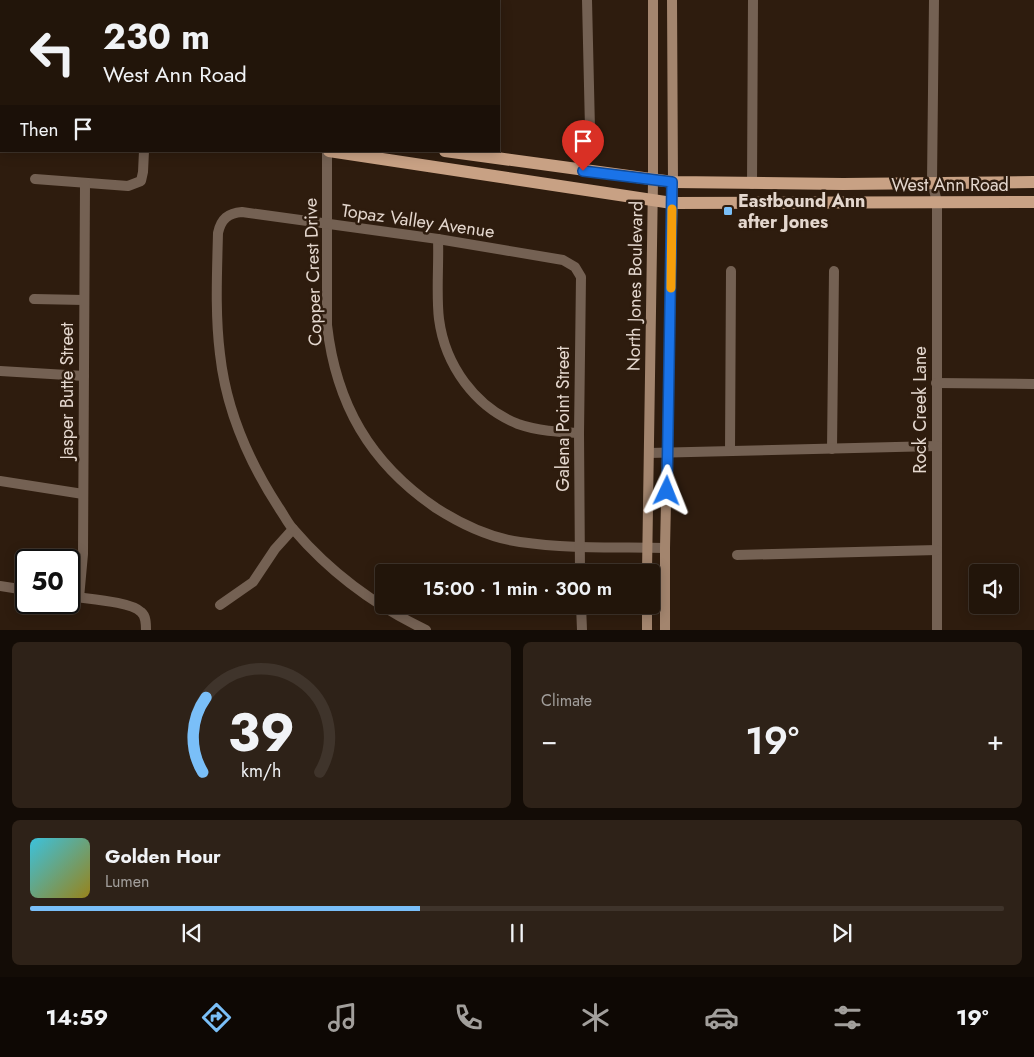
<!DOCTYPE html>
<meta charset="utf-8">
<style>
body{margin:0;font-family:Jost,sans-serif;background:#2e2218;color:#f1f3f6;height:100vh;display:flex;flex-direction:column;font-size:19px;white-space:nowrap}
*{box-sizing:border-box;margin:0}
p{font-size:16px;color:#a29f9c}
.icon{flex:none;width:28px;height:28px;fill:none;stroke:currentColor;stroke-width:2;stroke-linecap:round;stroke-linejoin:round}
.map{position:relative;height:630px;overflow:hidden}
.sheet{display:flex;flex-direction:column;gap:12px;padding:12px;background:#130c06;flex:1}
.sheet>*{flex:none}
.top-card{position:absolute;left:0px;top:0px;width:500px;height:152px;box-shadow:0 2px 12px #0003,0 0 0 1px #3f342b;background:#22150a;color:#f1f3f6;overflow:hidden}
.tools{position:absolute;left:969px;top:564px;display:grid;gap:10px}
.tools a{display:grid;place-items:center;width:50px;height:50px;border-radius:5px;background:#22150a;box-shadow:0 2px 12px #0003,0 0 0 1px #3f342b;font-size:25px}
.speed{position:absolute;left:15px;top:549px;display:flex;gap:10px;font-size:25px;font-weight:700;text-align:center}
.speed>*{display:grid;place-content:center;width:65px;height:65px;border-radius:50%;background:#22150a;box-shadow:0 2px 12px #0003,0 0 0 1px #3f342b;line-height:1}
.speed .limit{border:2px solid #111;border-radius:8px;background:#fff;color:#111}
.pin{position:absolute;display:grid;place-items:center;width:42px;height:42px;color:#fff;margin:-51px -21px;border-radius:50% 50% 50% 0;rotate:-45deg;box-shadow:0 0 5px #0007}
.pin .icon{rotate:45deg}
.me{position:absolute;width:55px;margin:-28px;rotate:2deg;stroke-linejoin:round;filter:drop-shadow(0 0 4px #0008)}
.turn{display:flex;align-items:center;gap:18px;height:105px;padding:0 20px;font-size:22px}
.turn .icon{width:65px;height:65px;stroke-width:2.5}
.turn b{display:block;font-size:35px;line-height:42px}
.then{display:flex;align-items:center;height:48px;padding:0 20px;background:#0003;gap:10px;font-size:19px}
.big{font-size:38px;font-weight:600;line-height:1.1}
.sheet .widget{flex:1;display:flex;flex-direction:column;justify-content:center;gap:8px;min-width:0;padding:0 18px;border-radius:8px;background:#2e2218}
.sheet .dial{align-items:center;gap:0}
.dial svg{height:130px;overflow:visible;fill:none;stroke:#3f342b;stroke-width:7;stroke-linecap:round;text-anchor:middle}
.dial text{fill:#f1f3f6;stroke:none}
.song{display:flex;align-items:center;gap:15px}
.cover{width:60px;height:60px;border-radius:8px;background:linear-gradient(135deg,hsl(190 70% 55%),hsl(50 70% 35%))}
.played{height:5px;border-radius:2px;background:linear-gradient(90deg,#7abff8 40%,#3f342b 40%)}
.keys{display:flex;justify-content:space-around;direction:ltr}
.heat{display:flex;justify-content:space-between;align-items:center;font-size:28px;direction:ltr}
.sheet .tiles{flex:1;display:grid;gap:12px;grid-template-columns:1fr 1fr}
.widget:last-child{grid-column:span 2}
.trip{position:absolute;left:375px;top:564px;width:285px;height:50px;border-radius:5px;background:#22150a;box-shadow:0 2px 12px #0003,0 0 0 1px #3f342b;font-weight:600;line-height:50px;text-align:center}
.menu{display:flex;height:80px;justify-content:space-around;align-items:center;background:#0e0804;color:#a29f9c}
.menu .icon{width:35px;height:35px}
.menu .current{color:#7abff8}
.menu b{font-size:22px;color:#f1f3f6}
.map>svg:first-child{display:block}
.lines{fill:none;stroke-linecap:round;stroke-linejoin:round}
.minor{stroke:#746153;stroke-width:10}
.secondary{stroke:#a3856e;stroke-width:10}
.primary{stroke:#c8a184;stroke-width:12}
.route-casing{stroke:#114b97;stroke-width:12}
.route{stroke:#1a73e8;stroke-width:9}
.slow{stroke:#f59e0b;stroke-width:9}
.poi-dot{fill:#7abff8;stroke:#2e1c0e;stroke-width:2}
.labels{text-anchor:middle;stroke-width:5;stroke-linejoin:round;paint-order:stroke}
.street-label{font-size:18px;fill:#e4d7ce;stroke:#2e1c0e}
.poi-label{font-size:18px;font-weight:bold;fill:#e4d7ce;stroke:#2e1c0e;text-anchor:start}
</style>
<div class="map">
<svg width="1034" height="630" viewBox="0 0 1034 630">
<rect width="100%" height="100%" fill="#2e1c0e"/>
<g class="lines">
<g class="minor">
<polyline points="587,0 590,129"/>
<polyline points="934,0 932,182 937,202 937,630"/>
<polyline points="145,1 145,0"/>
<polyline points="217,1 217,0"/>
<polyline points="484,1 484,0"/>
<path d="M327,151V325C336,404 370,463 436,508C461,524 491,538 520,542C568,549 617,547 665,548"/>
<polyline points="35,179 128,186 141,181 143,172 144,151"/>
<polyline points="752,184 753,0"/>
<path d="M438,239C439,264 436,295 439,319C445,365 475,407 518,424C538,431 559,432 579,433"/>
<polyline points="34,299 84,300"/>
<polyline points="0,371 84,376"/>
<polyline points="936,383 1034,384"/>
<polyline points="832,449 834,271"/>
<polyline points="730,451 731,271"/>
<polyline points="649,453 937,446"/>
<polyline points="0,481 83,494"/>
<polyline points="737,555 937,550"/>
<polyline points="0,586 26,590"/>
<path d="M69,596C85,599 130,601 141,612C146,616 146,623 146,630"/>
<polyline points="79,598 83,554 85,184"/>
<polyline points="220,605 253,582 275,549 293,529"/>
<polyline points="581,605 582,630"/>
<path d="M426,630C376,606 330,572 294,530C288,524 284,515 279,508C249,462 226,409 220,354C215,314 217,273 218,233C221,219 228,213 242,212L438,239L563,260L575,267L581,277L579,433L580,572"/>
</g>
<g class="secondary">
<polyline points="647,572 653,181 653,0"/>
<polyline points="647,605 647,630"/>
<polyline points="665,630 665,548 673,182 672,0"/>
</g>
<g class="primary">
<polyline points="0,82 1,82"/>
<polyline points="0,100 1,100"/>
<polyline points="329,151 672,203 1034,202"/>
<polyline points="445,151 673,182 843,184 1034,182"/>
</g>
</g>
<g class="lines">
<g class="route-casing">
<polyline id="route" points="583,171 672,182 667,491"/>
</g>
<use href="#route" class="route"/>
<polyline class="slow" points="671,288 672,209"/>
</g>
<rect class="poi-dot" x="723" y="206" width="10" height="10" rx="2.5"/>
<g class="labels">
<g class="street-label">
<text x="950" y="191">West Ann Road</text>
<text transform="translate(418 221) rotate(8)" y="6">Topaz Valley Avenue</text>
<text transform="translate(313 272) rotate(-92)" y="6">Copper Crest Drive</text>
<text transform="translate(635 286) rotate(-89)" y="6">North Jones Boulevard</text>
<text transform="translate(67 391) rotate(-90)" y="6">Jasper Butte Street</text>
<text transform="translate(920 410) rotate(-90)" y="6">Rock Creek Lane</text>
<text transform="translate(563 419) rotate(-90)" y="6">Galena Point Street</text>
</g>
<g class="poi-label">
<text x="738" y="207">Eastbound Ann<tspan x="738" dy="21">after Jones</tspan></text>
</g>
</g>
</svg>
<div class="tools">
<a><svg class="icon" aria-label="sound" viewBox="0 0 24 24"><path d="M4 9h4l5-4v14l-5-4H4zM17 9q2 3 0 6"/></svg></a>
</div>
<div class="speed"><div class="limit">50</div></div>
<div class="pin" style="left:583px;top:171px;background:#d93025"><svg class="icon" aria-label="arrive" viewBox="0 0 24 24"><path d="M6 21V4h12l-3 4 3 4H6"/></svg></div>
<svg class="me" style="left:667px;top:491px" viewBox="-20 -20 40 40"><path d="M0-17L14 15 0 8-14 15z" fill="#1a73e8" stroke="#fff" stroke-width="4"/></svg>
<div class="trip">15:00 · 1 min · 300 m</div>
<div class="top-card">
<div class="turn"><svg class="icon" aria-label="left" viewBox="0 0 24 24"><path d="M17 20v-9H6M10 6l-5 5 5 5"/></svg><div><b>230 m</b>West Ann Road</div></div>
<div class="then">Then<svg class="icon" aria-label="arrive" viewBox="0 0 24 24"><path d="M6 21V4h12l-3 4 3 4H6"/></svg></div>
</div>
</div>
<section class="sheet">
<div class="tiles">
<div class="widget dial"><svg viewBox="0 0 100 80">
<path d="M14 69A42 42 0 1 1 86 69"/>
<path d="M14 69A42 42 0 0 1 16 23" stroke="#7abff8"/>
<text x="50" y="56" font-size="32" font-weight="700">39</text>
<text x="50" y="72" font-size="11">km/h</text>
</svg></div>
<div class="widget"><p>Climate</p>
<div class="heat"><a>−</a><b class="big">19°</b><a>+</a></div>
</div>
<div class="widget">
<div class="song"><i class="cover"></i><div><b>Golden Hour</b><p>Lumen</p></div></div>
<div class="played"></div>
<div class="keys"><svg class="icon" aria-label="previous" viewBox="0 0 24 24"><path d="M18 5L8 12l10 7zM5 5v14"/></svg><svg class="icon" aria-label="pause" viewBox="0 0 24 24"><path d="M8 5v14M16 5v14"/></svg><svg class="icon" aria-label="next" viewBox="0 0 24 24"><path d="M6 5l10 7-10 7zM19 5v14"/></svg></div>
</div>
</div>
</section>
<nav class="menu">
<b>14:59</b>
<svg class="icon current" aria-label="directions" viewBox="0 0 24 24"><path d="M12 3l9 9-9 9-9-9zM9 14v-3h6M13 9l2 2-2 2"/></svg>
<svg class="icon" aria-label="music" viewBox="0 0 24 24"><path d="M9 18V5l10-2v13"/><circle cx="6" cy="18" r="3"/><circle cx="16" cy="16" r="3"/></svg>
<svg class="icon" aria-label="phone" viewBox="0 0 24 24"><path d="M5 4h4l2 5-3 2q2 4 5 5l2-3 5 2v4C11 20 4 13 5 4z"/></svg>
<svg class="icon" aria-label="climate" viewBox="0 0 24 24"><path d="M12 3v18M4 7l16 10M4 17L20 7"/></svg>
<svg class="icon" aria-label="car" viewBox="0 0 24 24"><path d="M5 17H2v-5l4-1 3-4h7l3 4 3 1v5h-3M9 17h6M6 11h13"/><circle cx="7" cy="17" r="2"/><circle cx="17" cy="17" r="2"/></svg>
<svg class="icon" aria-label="filters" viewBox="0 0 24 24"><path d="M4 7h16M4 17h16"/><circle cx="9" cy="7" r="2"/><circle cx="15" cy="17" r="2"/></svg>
<b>19°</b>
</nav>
